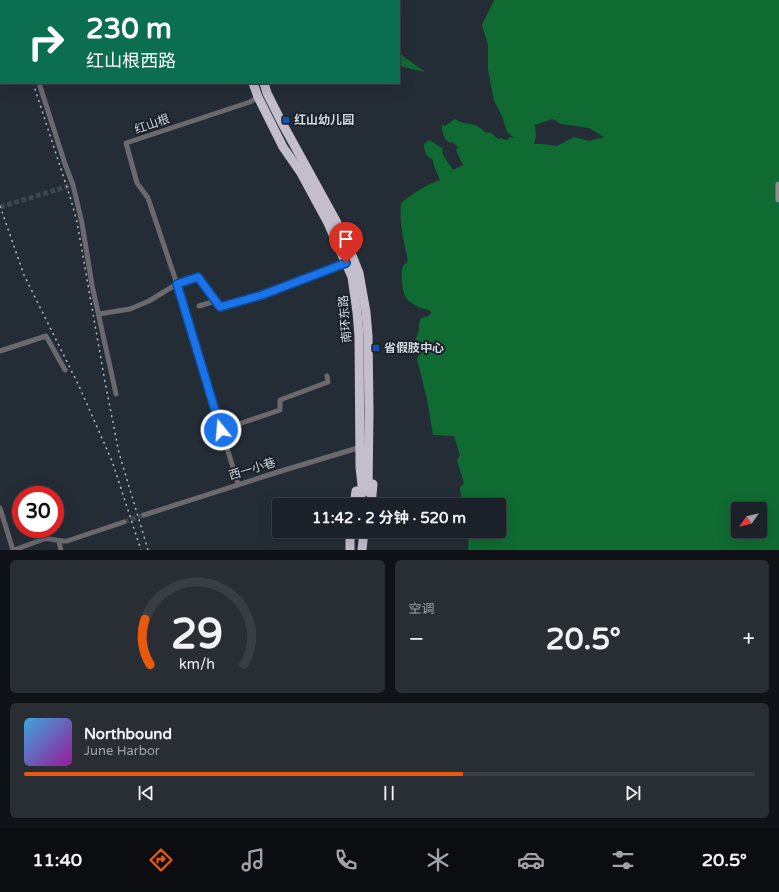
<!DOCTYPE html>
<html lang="zh">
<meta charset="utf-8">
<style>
body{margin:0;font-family:"Varela Round","Noto Sans SC",sans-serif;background:#282e34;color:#f1f3f6;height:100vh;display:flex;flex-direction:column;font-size:15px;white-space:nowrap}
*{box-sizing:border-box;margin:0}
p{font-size:13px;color:#a0a3a8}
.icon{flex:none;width:22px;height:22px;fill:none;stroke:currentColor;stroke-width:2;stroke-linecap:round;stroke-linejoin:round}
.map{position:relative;height:550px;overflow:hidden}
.panel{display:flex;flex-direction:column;gap:10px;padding:10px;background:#0f1216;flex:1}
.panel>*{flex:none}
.top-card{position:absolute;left:0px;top:0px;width:400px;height:84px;box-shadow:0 4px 16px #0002,0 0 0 1px #393e45;background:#0b6e4f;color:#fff;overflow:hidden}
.needle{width:26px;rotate:236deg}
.tools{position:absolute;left:731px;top:502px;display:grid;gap:8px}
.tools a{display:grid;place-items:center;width:36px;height:36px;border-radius:4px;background:#1b2128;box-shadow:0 4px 16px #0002,0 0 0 1px #393e45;font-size:20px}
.speed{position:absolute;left:12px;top:486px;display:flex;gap:8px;font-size:20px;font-weight:700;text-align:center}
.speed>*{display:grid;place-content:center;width:52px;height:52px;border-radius:50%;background:#1b2128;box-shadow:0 4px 16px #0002,0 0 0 1px #393e45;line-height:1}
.speed .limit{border:6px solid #d22;background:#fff;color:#111}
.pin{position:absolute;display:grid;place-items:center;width:34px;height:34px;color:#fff;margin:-41px -17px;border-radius:50% 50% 50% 0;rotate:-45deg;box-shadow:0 0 4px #0007}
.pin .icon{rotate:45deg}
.me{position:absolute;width:44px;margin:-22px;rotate:343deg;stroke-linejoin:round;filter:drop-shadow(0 0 3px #0008)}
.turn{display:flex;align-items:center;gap:14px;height:84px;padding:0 20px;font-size:18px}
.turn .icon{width:52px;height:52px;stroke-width:2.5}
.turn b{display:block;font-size:28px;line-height:34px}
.big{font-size:30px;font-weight:700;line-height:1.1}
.panel .widget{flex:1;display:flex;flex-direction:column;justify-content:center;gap:6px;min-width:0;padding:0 14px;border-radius:6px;background:#282e34}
.panel .dial{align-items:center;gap:0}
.dial svg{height:104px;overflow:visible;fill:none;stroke:#393e45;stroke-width:7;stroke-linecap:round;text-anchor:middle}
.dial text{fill:#f1f3f6;stroke:none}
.song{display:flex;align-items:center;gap:12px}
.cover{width:48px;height:48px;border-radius:6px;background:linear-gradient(135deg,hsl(200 70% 55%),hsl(300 70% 35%))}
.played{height:4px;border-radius:2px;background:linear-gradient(90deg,#ea580c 60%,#393e45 60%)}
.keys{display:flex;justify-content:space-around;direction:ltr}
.heat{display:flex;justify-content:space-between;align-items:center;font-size:22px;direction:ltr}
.panel .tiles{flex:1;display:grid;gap:10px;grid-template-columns:1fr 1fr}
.widget:last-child{grid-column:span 2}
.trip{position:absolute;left:272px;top:498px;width:234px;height:40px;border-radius:4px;background:#1b2128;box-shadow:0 4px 16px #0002,0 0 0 1px #393e45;font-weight:700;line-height:40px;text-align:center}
.tabs{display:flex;height:64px;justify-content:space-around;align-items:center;background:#0b0d10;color:#a0a3a8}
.tabs .icon{width:28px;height:28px}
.tabs .on{color:#ea580c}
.tabs b{font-size:18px;color:#f1f3f6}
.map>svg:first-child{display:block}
.forest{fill:#106b32;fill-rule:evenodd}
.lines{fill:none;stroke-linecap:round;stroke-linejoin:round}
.street-tunnel{stroke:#3e464f;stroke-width:5;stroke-dasharray:5 2.5;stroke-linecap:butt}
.street{stroke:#6b696e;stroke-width:5}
.secondary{stroke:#8f8b94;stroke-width:7}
.highway{stroke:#c3bdcc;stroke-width:9}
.rail{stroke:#b7bdc4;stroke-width:1.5;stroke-dasharray:2 4;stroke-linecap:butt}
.route-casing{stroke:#114b97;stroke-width:10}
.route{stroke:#1a73e8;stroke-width:7}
.transit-dot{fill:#1a4fb4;stroke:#1b222b;stroke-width:1.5}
.labels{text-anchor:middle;stroke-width:4;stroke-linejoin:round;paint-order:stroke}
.poi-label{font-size:12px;font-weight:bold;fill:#d3d9df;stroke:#1b222b;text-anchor:start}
.street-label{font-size:12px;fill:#d3d9df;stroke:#1b222b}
</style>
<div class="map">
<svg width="779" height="550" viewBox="0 0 779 550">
<rect width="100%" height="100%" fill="#242c36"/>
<g class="forest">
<path d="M494,0H779V550H468L469,531H499V505H462L460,488L464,483L457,460L460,455L454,436L433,435L427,399L417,359L419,354C410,342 417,340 419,330C419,327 419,322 420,320C421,317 427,317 431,314L430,310C422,309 412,305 407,299C402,294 400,272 403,266C404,265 407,262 408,261C404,242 399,223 401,203C412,194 427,184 440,180L434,166L433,160C426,156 424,152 424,144L429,140L442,148L443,155L453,170L463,165L456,150L458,147L453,142L450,143C443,138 442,132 442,124L445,126L455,119C461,124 468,123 474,125C481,127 482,131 488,133L490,132L498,139L501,138L507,140L510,137L514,138L507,132L502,116L494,101L488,70V45L482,25ZM553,119L561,124L589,128L604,137L589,141L574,137L557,146L542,144H534L536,136L535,125ZM738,509H760V531H738Z"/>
<polygon points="399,53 425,72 399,66"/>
</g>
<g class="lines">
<g class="street-tunnel">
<polyline points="0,207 69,186"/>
<polyline points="124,522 144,515"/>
</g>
<g class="street">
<polyline points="332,0 333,1"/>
<polyline points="37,1 37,0"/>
<polyline points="39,83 65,164 73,185 82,223 92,285 116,394"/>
<polyline points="199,306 216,301"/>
<polyline points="99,314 130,309 149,301 177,284 198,277 220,307 262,295 346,263"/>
<polyline points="0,351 46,336 65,370"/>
<polyline points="221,430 280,410 280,400 328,382 327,376"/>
<polyline points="238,484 177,284 148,198 137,183 126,143 250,102 258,97"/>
<polyline points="0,508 13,550"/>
<polyline points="144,515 278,472 361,447"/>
<polyline points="59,542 61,550"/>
<path d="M14,550L44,539C52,538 59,542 67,541L124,522"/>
</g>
<polyline class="secondary" points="779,185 779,199"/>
<g class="highway">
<polyline points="233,0 233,1"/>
<polyline points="242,0 242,1"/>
<polyline points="253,83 258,97 283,147 301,173 327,221 352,277 357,312 359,336 360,467 362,485 360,505"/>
<polyline points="264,83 267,93 281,121 336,221 349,248 359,273 366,312 368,336 369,411 368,492"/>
<polyline points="354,505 356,491"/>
<polyline points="371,505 373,484"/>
<polyline points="350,550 350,531"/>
<polyline points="362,550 364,531"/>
</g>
<g class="rail">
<polyline points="6,0 7,1"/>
<polyline points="33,83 71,200 77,222 105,382 119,453 148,550"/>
<polyline points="0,206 24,275 79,386 112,461 141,550"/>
</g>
</g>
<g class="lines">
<g class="route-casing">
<polyline id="route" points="221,430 177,284 198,277 220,307 262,295 346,263"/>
</g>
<use href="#route" class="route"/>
</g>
<g class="transit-dot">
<rect x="282" y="116" width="8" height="8" rx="2"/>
<rect x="372" y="344" width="8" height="8" rx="2"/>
</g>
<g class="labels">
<g class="poi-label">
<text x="294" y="124">红山幼儿园</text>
<text x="384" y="352">省假肢中心</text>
</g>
<g class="street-label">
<text transform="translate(152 124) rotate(-19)" y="4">红山根</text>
<text transform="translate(345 319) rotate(-95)" y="4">南环东路</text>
<text transform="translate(252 469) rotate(-17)" y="4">西一小巷</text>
</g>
</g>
</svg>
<div class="tools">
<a><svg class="needle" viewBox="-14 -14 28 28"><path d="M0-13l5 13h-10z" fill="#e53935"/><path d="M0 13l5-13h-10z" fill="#a0a3a8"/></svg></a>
</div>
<div class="speed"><div class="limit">30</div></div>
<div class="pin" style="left:346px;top:263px;background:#d93025"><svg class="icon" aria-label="arrive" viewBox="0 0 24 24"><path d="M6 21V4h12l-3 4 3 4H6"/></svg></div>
<svg class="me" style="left:221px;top:430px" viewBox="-20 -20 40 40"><circle r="17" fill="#1a73e8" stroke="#fff" stroke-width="3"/><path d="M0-11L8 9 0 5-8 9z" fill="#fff"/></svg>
<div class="trip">11:42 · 2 分钟 · 520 m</div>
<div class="top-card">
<div class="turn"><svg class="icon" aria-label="right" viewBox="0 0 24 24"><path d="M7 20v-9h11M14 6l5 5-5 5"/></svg><div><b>230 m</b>红山根西路</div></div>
</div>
</div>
<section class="panel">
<div class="tiles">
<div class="widget dial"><svg viewBox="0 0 100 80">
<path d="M14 69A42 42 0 1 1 86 69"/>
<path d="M14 69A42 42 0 0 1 10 34" stroke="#ea580c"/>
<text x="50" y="56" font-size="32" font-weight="700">29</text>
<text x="50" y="72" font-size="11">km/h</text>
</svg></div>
<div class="widget"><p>空调</p>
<div class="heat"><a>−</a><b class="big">20.5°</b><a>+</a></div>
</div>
<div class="widget">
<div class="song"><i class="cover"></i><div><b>Northbound</b><p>June Harbor</p></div></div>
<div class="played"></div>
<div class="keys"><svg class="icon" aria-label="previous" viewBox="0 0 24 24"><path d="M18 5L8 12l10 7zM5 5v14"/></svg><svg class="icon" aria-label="pause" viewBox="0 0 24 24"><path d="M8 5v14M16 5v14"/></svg><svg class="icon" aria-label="next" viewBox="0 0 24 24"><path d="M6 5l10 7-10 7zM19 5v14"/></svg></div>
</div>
</div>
</section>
<nav class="tabs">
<b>11:40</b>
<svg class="icon on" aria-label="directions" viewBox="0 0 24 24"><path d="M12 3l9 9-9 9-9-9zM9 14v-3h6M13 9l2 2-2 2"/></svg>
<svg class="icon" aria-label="music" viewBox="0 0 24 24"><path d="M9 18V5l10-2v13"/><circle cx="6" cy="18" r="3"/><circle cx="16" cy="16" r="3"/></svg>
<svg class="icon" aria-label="phone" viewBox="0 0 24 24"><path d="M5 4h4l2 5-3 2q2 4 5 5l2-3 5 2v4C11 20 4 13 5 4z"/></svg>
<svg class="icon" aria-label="climate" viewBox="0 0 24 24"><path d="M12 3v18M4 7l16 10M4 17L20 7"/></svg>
<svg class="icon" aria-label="car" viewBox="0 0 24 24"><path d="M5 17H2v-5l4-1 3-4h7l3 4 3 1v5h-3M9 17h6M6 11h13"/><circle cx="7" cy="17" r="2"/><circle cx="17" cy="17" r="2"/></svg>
<svg class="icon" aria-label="filters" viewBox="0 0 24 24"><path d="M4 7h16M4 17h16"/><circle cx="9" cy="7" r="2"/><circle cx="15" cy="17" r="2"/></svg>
<b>20.5°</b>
</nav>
